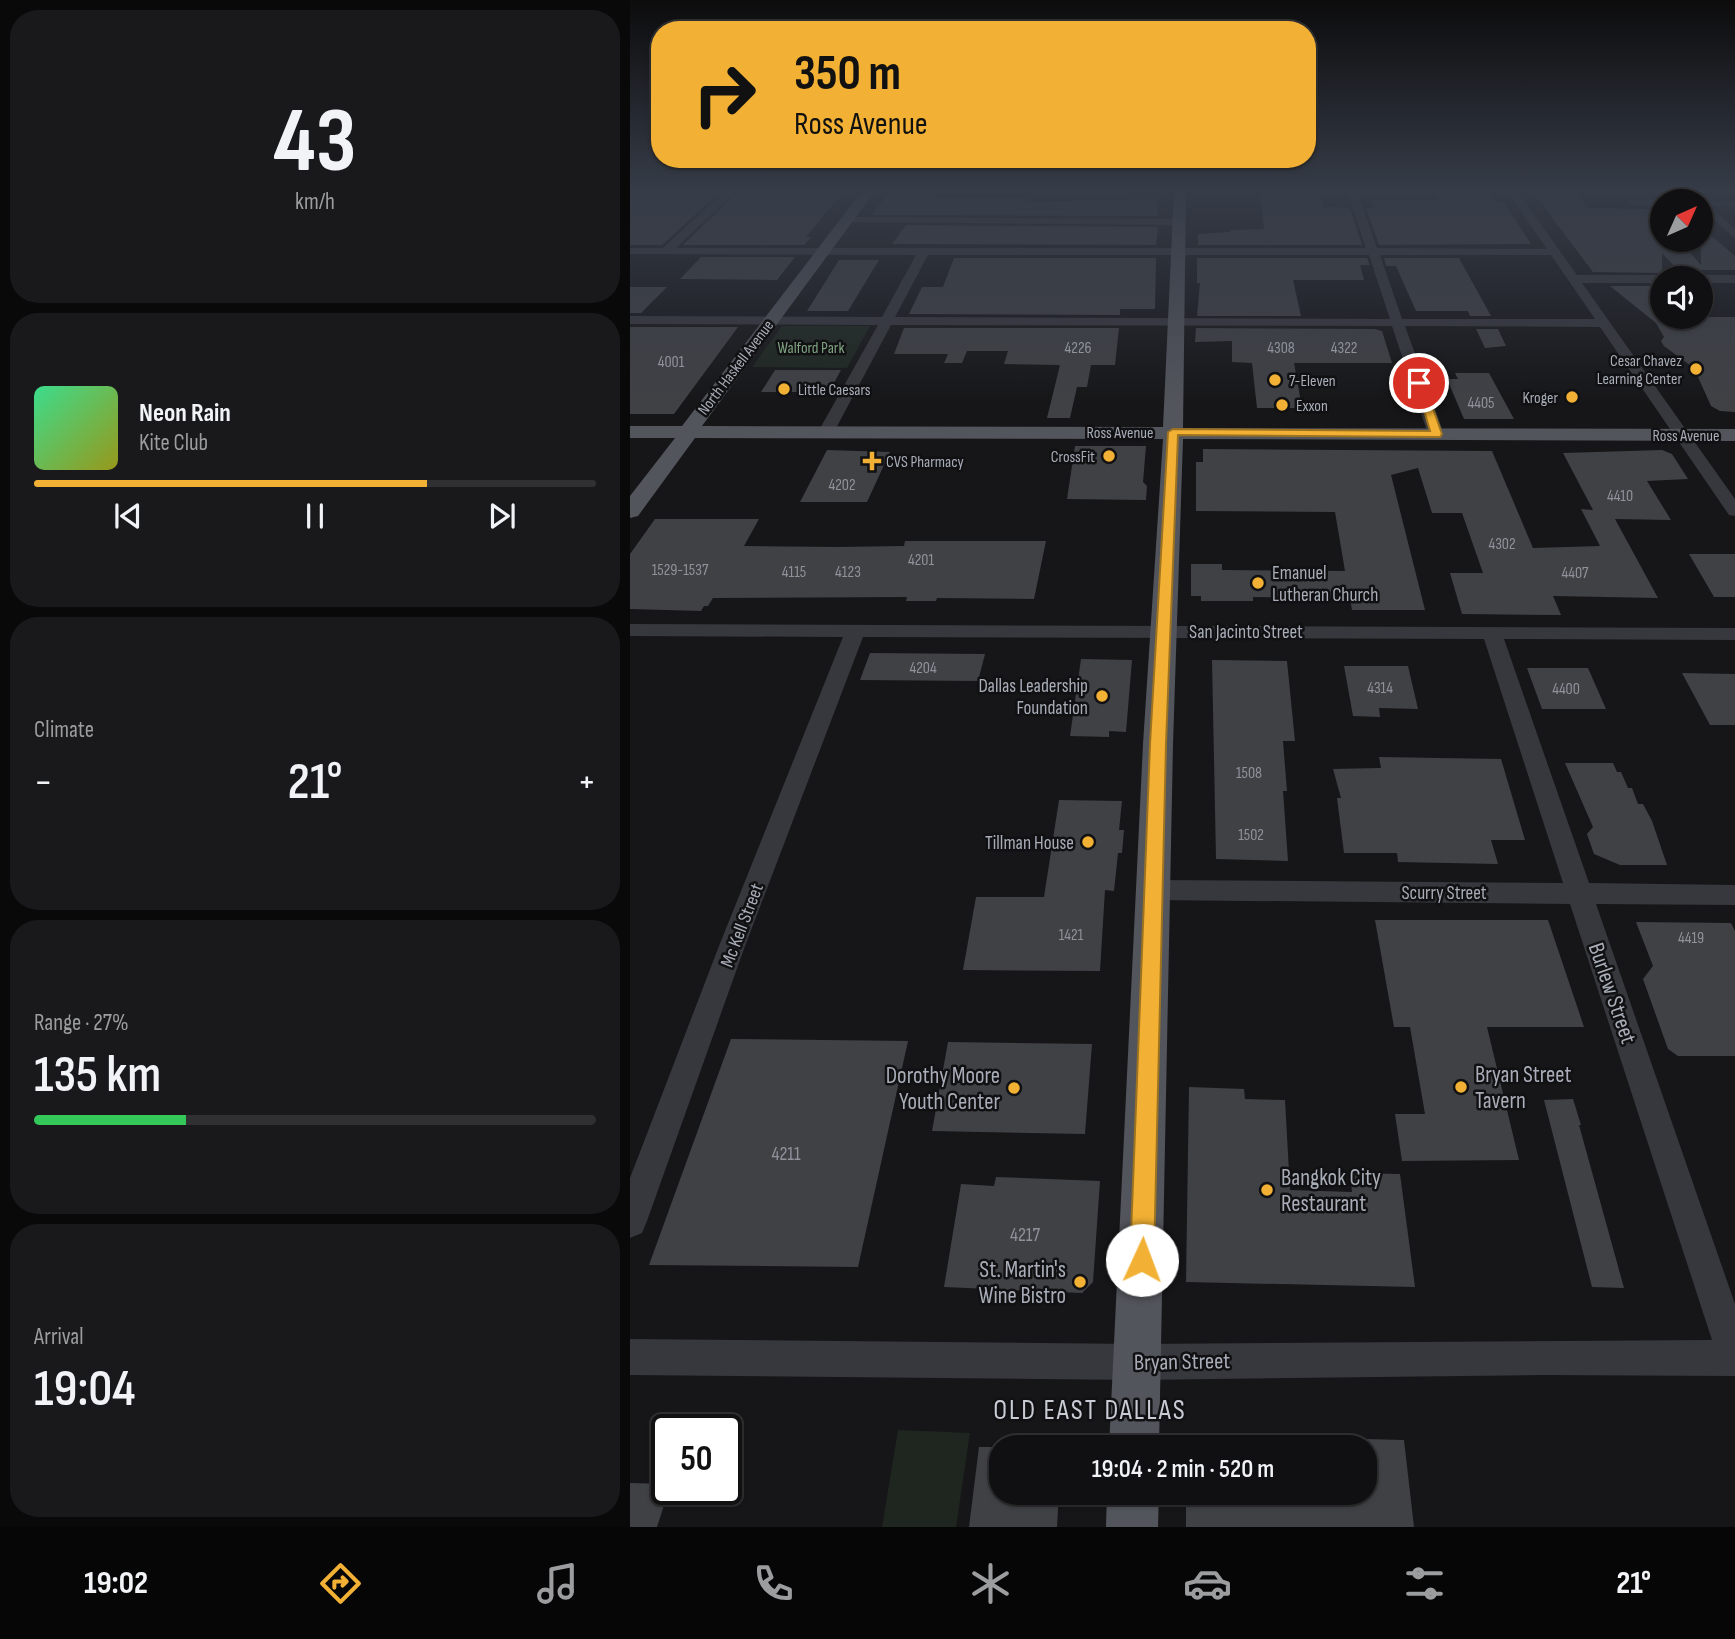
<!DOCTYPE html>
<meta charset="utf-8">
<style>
body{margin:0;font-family:"Sofia Sans Condensed",sans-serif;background:#19191b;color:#f1f3f6;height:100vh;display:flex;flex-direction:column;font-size:26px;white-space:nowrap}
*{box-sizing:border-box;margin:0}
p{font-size:23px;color:#9c9d9f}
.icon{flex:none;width:38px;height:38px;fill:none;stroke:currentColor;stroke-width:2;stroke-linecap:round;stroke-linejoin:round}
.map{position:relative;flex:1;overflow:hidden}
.details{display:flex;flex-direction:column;gap:10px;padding:10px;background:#09090a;width:630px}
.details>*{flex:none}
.banner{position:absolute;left:21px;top:21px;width:665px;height:147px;border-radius:28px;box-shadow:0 2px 5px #0004,0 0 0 2px #303032;background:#f2b134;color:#111;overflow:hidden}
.needle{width:46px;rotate:45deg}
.fabs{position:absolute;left:1020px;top:189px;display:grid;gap:14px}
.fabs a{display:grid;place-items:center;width:63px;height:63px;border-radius:50%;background:#101012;box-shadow:0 2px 5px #0004,0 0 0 2px #303032;font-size:35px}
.speed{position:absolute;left:21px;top:1414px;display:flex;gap:14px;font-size:35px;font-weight:700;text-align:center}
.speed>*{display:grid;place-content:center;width:91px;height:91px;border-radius:50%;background:#101012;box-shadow:0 2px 5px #0004,0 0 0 2px #303032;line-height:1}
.speed .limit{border:4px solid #111;border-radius:10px;background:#fff;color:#111}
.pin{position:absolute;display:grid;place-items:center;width:60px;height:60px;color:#fff;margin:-30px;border:4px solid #fff;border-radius:50%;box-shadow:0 2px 7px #0007}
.me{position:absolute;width:77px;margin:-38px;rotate:2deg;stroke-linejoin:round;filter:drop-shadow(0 0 5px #0008)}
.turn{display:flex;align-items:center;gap:24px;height:147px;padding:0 28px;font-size:32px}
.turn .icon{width:91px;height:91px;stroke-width:2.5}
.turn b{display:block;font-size:49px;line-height:60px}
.big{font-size:52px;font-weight:600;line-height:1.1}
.details .card{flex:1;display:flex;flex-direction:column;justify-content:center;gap:10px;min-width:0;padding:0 24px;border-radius:28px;background:#19191b}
.details .dial{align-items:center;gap:0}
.dial b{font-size:91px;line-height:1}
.song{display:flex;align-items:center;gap:21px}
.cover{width:84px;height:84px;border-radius:10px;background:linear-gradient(135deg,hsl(150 70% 55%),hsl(60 70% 35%))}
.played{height:7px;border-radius:4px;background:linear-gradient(90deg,#f2b134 70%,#303032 70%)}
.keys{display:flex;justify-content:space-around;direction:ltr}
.heat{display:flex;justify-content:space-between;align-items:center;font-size:38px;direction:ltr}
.charge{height:10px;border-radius:5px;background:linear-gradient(90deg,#34c759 27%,#303032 0)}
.trip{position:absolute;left:359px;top:1435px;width:388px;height:70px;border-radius:28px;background:#101012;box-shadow:0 2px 5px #0004,0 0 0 2px #303032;font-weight:600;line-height:70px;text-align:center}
.menu{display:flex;height:112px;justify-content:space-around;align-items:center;background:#060607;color:#9c9d9f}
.menu .icon{width:49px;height:49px}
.menu .on{color:#f2b134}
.menu b{font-size:32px;color:#f1f3f6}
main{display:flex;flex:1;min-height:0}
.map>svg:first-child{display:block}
.green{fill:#1e261f}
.building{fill:#404145}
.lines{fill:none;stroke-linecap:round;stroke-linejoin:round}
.minor{fill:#37383d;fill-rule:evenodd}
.major{fill:#53555c;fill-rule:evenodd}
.route{fill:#f2b134;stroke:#9d7322;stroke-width:2}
.poi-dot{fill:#f2b134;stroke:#111113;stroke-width:2.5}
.labels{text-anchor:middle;stroke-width:5;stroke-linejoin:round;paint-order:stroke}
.far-park-label{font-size:16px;fill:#7fa381;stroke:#111113}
.number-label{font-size:16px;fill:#8e929b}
.far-poi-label{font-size:16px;fill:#a8adb8;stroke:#111113;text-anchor:start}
.far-street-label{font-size:16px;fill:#a8adb8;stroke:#111113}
.poi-label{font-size:19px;fill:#a8adb8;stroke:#111113;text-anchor:end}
.street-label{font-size:19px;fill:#a8adb8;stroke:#111113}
.near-number-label{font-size:19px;fill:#8e929b}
.near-street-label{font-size:23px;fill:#a8adb8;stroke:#111113}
.near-poi-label{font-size:23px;fill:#a8adb8;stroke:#111113;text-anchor:start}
.near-quarter-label{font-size:28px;letter-spacing:2px;fill:#c9ccd4;stroke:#111113}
</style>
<main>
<section class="details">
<div class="card dial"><b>43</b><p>km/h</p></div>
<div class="card">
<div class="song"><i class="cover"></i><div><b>Neon Rain</b><p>Kite Club</p></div></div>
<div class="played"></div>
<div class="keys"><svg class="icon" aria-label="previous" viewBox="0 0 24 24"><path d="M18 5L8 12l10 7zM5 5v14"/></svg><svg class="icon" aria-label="pause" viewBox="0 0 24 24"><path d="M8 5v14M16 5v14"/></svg><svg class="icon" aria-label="next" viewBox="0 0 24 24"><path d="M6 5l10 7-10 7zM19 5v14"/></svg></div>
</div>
<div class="card"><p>Climate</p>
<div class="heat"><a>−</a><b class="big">21°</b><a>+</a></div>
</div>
<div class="card"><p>Range · 27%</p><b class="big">135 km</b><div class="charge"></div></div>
<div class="card"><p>Arrival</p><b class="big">19:04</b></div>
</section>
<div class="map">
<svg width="1105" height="1527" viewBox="0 0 1105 1527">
<rect width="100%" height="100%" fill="#161618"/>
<g class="green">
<polygon points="152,326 240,326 217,368 122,367"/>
<polygon points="268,1430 340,1433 326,1527 252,1527"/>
</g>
<g class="building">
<polygon points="17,191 91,191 32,245 0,245 0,194 13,194"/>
<polygon points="109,191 199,191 213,192 176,237 181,237 174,245 53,245"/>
<polygon points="261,191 308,191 302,198 399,199 398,202 527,199 528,216 241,215"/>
<polygon points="630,191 689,191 694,207 720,208 732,245 568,245 568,234 600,232 600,230 634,229"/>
<polygon points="803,191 856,191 865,202 874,202 901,244 749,245 736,208 743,208 741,200 807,200"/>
<polygon points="902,191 939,191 950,197 959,208 1021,209 1025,213 1032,213 1032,240 1049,240 1071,265 1071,227 1105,256 1105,270 1048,270 1032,253 1032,273 963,272"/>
<polygon points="276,225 528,227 526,245 262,244"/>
<polygon points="71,257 165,257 147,280 50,279"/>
<polygon points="324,258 526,258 525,309 490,309 490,315 279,314 292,287 313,287"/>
<polygon points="567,258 737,258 740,265 730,265 734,280 663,280 671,316 567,316 570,283 567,283"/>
<polygon points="754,258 829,258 861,316 840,316 838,311 786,311 766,266 756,266"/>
<polygon points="209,260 249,260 218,311 177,311"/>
<polygon points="1032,286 1032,317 1105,317 1105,412 1090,411 1081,406 1064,368 1034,346 1031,341 1034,337 1026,323 980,286"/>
<polygon points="0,287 37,287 11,313 0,313"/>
<polygon points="0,327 108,327 44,414 0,414"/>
<polygon points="274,328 489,328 485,365 461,365 457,387 447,387 440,418 417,418 430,365 374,364 378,351 337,351 332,363 314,363 318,354 264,354"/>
<polygon points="566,328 745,329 752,331 762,363 664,363 672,408 627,408 622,363 602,362 602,341 565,342"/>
<polygon points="846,329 868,329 876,346 855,348"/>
<polygon points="145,370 211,370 199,392 131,392"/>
<polygon points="825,373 859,373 884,419 834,419 817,379 828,379"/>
<polygon points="445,446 516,446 513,482 517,486 516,500 437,499"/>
<polygon points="573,449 862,451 903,548 970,546 951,509 963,510 933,453 1032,450 1042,454 1058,479 1017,481 1041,520 985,519 1028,598 923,596 931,615 832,614 820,573 853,573 832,513 802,513 788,468 761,475 795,610 722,610 720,598 623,597 623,601 571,601 571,596 561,596 561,564 592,564 592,570 715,571 705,512 566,511 566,462 573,462"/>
<polygon points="197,450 260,452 237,502 170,502"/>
<polygon points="25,519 129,519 114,546 207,547 274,546 275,541 416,541 404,599 307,598 306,601 276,601 277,597 83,598 78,606 74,606 71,611 0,609 0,554"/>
<polygon points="1059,554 1105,554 1105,597 1084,597"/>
<polygon points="240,653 355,654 348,681 230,680"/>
<polygon points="451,659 502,660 496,732 479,731 479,737 440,736"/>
<polygon points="582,660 657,661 665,741 653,741 657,791 653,791 658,861 586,859"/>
<polygon points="714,666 778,666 788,709 749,708 750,717 723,716"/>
<polygon points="897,668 958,668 976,709 912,709"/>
<polygon points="1052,673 1105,674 1105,725 1080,725"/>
<polygon points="749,757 871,759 895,840 861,840 868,864 768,862 767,853 714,853 707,798 711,798 703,769 751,768"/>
<polygon points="935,763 983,763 987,772 991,772 998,788 1002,788 1008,804 1013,804 1022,821 1037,865 990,865 964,854 957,834 963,827"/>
<polygon points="429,800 492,801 489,830 494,830 492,853 488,853 484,891 475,890 470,971 333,970 346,897 414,897"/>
<polygon points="745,920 918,920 954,1027 857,1027 889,1160 772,1161 765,1114 795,1114 780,1027 764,1027"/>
<polygon points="1006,922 1101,923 1105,931 1105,1056 1048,1056 1038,1049 1013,979 1023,966"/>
<polygon points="101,1039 278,1041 228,1267 19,1265"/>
<polygon points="318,1042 462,1044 455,1134 302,1131"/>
<polygon points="559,1087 614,1089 615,1099 655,1100 660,1190 722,1192 720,1173 770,1174 785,1287 556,1282"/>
<polygon points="943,1099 951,1125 949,1125 994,1288 962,1287 914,1100"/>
<polygon points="366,1177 470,1181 463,1282 452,1293 314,1287 331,1184 364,1186"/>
<polygon points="735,1439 774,1440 784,1527 556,1527 556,1493 735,1493"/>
<polygon points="349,1447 371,1447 371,1493 429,1493 427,1527 339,1527"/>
<polygon points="0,1483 37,1484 37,1496 27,1527 0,1527"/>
</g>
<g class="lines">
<g class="minor">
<path d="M95,191H106L46,248H736L717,191H727L747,248L917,249L877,191H887L947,275H1032L1037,278H1032V283H952L1105,499V516L1099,515L970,327L775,326L814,434L806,439L798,434L762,326L261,325L204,432L201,435H191L188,432L248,325L0,324V316L252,317L286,255L0,254V248H33ZM298,255H739L760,319L265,317ZM750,255H921L965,319H772Z"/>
<polygon points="1002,200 1032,200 1036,201 1032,201 1032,206 998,205 998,201"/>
<polygon points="1067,201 1105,201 1105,207 1079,206 1105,229 1105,238 1071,209 1071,201"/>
<polygon points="217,217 549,219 554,222 549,225 213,222 213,218"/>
<polygon points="1071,275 1105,275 1105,283 1071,283 1071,278 1066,278"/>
<polygon points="0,624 1105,628 1105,640 874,639 959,883 1105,885 1105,905 966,904 1105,1304 1105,1376 914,1375 507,1380 0,1375 0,1339 507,1344 1082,1340 940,904 523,900 514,897 510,890 514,883 523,880 933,883 854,639 233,637 115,946 17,1221 12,1233 0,1238 0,1178 89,946 213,637 0,636"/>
</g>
<g class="major">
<polygon points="232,191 245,191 72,426 533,427 544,191 556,191 553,428 1105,429 1105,441 553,439 543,744 529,1447 479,1447 513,744 533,439 65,438 8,516 0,518 0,496 45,438 0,438 0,426 52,426"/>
<polygon points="477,1493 529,1493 528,1527 476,1527"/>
</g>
</g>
<linearGradient id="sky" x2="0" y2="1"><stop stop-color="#0c0c0d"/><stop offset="0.47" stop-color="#363c48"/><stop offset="1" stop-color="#363c48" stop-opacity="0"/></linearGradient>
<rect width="1105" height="405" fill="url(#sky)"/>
<polygon class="route" points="785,380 794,383 812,434 810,437 548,435 536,744 524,1260 521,1269 512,1272 504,1269 500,1260 520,744 538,432 543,429 800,431"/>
<g class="poi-dot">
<circle cx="1066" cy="369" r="7"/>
<circle cx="645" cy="380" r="7"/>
<circle cx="154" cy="389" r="7"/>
<circle cx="942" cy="397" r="7"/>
<circle cx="652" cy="405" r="7"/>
<circle cx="479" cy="456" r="7"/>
<path d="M238.5 450.5h7v7h7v7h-7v7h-7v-7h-7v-7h7z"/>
<circle cx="628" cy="583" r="7"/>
<circle cx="472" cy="696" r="7"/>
<circle cx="458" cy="842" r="7"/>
<circle cx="831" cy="1087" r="7"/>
<circle cx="384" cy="1088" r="7"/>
<circle cx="637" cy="1190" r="7"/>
<circle cx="450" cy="1282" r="7"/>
</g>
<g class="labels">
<g class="far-park-label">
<text x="181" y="353">Walford Park</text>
</g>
<g class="number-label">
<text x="448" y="353">4226</text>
<text x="651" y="353">4308</text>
<text x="714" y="353">4322</text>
<text x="41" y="367">4001</text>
<text x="851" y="408">4405</text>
<text x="212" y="490">4202</text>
<text x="990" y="501">4410</text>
<text x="872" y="549">4302</text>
<text x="291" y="565">4201</text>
<text x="50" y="575">1529-1537</text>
<text x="164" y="577">4115</text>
<text x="218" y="577">4123</text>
<text x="945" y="578">4407</text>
<text x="293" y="673">4204</text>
<text x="750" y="693">4314</text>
<text x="936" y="694">4400</text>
<text x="619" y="778">1508</text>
<text x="621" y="840">1502</text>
<text x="441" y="940">1421</text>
<text x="1061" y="943">4419</text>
</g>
<g class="far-poi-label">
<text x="1052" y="366" text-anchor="end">Cesar Chavez<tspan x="1052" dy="18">Learning Center</tspan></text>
<text x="659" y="386">7-Eleven</text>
<text x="168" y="395">Little Caesars</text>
<text x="928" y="403" text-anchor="end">Kroger</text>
<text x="666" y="411">Exxon</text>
<text x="465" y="462" text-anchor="end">CrossFit</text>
<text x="256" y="467">CVS Pharmacy</text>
</g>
<g class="far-street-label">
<text transform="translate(105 367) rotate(-53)" y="6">North Haskell Avenue</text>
<text x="490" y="438">Ross Avenue</text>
<text x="1056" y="441">Ross Avenue</text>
</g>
<g class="poi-label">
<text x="642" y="579" text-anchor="start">Emanuel<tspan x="642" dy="22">Lutheran Church</tspan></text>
<text x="458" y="692">Dallas Leadership<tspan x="458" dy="22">Foundation</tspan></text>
<text x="444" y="849">Tillman House</text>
</g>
<g class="street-label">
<text x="616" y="638">San Jacinto Street</text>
<text x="814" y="899">Scurry Street</text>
<text transform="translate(111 925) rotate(-69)" y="7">Mc Kell Street</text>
</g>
<g class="near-number-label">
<text x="156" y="1160">4211</text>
<text x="395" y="1241">4217</text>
</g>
<g class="near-street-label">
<text transform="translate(983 993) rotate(71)" y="8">Burlew Street</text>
<text transform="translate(552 1361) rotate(-1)" y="8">Bryan Street</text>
</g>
<g class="near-poi-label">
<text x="845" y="1082">Bryan Street<tspan x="845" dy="26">Tavern</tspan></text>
<text x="370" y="1083" text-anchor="end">Dorothy Moore<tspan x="370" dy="26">Youth Center</tspan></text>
<text x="651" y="1185">Bangkok City<tspan x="651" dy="26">Restaurant</tspan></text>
<text x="436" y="1277" text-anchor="end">St. Martin's<tspan x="436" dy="26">Wine Bistro</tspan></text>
</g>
<g class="near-quarter-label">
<text x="460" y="1419">OLD EAST DALLAS</text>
</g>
</g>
</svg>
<div class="fabs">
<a><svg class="needle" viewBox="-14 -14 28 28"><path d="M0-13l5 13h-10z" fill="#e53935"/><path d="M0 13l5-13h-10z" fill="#9c9d9f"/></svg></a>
<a><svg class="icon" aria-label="sound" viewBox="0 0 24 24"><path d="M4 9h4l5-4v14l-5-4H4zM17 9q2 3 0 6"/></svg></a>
</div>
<div class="speed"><div class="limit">50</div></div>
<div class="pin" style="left:789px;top:383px;background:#d93025"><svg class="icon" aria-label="arrive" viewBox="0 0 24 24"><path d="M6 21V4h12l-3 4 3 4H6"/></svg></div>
<svg class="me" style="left:512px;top:1260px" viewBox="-20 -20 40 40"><circle r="19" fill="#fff"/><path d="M0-13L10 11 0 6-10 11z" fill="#f2b134"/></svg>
<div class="trip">19:04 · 2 min · 520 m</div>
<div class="banner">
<div class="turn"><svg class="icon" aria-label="right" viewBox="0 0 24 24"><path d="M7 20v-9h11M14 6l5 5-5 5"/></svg><div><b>350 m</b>Ross Avenue</div></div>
</div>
</div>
</main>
<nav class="menu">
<b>19:02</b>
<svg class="icon on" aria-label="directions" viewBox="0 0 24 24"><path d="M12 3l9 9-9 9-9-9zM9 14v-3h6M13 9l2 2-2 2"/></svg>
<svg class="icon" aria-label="music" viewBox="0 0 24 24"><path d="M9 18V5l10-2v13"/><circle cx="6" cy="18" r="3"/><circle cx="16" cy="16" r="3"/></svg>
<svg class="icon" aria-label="phone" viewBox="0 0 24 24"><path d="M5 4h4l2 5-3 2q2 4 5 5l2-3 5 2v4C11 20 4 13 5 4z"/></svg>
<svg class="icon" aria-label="climate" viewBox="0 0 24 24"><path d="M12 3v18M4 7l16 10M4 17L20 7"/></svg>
<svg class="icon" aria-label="car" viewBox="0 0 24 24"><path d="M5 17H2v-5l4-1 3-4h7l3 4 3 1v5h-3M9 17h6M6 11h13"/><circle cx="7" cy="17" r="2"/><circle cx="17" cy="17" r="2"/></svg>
<svg class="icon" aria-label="filters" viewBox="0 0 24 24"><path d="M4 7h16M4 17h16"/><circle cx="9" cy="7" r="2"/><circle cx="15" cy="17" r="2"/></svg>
<b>21°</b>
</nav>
